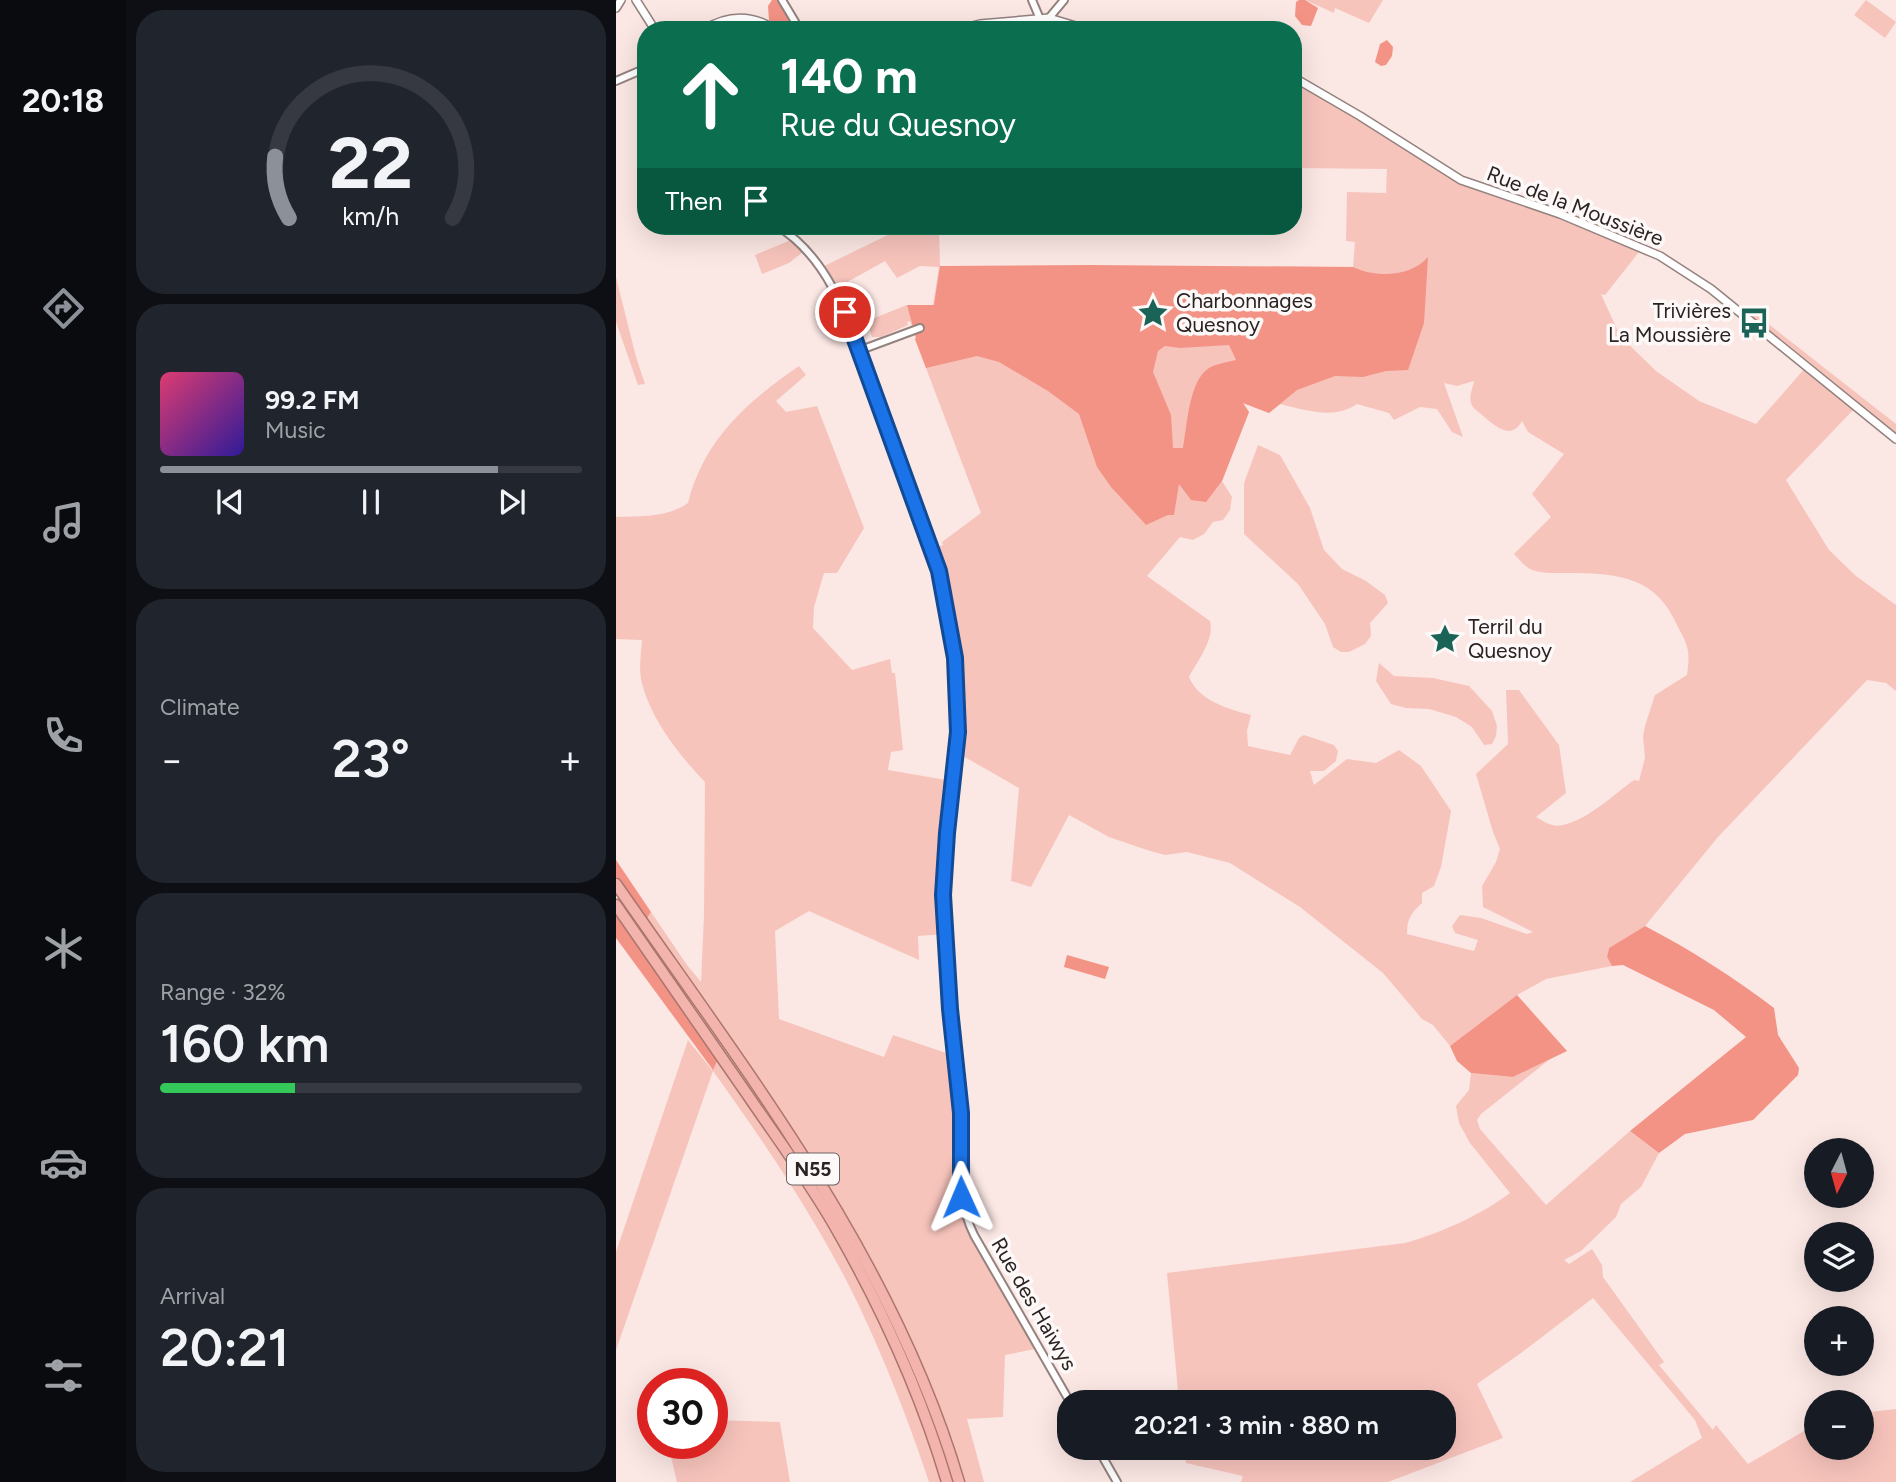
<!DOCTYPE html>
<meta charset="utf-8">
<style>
body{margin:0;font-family:Figtree,sans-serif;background:#20242c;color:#f1f3f6;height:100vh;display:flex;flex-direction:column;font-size:26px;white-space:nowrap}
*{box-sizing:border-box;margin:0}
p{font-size:23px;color:#9ea1a6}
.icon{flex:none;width:38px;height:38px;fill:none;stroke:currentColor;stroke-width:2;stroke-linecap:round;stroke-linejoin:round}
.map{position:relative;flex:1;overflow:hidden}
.drawer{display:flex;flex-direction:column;gap:10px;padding:10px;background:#0d0f14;width:490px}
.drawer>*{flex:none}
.hud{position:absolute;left:21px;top:21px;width:665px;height:214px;border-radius:28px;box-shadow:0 7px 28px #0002;background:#0b6e4f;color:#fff;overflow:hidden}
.needle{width:46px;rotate:186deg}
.tools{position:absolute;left:1188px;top:1138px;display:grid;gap:14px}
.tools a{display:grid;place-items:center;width:70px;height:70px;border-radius:50%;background:#171b24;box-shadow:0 7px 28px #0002;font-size:35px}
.speed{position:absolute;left:21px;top:1368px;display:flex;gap:14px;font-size:35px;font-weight:700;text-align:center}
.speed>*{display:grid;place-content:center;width:91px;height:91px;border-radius:50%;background:#171b24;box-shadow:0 7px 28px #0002;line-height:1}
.speed .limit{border:10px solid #d22;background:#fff;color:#111}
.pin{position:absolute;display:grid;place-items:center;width:60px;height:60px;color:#fff;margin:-30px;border:4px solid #fff;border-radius:50%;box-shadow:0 2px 7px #0007}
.me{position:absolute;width:77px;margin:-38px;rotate:359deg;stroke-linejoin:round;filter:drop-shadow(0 0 5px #0008)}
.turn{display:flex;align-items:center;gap:24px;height:147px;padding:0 28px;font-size:32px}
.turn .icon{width:91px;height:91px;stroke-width:2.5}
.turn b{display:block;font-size:49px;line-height:60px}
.then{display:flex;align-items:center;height:66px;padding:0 28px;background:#0003;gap:14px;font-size:26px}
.big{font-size:52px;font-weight:600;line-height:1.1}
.drawer .tile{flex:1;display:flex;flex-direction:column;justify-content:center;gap:10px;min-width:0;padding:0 24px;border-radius:28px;background:#20242c}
.drawer .dial{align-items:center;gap:0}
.dial svg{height:182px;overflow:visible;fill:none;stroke:#363941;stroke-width:7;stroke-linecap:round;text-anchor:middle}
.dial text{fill:#f1f3f6;stroke:none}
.song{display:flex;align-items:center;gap:21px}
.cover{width:84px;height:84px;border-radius:10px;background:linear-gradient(135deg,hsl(340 70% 55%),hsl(250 70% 35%))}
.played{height:7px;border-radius:4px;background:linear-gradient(90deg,#8c9099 80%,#363941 80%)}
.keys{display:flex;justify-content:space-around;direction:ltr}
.heat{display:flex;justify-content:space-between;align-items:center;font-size:38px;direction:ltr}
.charge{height:10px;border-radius:5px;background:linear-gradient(90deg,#34c759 32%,#363941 0)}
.trip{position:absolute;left:441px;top:1390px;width:399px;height:70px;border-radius:28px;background:#171b24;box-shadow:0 7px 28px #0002;font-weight:600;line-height:70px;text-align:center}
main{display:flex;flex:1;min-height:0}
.tab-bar{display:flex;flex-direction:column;width:126px;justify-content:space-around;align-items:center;background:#090b0e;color:#9ea1a6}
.tab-bar .icon{width:49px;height:49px}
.tab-bar .current{color:#8c9099}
.tab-bar b{font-size:32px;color:#f1f3f6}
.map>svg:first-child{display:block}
.green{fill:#f7c4bc;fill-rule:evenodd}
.forest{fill:#f39385;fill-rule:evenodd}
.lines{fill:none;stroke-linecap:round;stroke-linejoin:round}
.minor-casing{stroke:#94827f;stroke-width:10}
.tertiary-casing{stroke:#94827f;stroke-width:10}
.trunk-casing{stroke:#aa766e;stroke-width:13}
.minor{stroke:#fff;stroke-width:6}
.tertiary{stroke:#fff;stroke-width:7}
.trunk{stroke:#f2b4ac;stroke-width:10}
.route-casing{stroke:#114b97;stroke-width:18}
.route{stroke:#1a73e8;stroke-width:12}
.labels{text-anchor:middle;stroke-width:7;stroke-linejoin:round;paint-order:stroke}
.shield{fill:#fdf9f8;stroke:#6a6362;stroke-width:2}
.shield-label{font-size:19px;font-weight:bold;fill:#2b2322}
.street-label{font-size:21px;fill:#2b2322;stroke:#fdf9f8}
.poi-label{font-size:21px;fill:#2b2322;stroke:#fdf9f8;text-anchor:start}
</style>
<main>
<nav class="tab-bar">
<b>20:18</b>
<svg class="icon current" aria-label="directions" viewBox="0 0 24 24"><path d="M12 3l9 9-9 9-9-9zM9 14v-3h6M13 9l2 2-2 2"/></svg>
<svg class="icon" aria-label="music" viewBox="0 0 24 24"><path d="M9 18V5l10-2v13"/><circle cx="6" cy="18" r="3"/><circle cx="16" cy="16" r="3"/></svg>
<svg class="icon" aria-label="phone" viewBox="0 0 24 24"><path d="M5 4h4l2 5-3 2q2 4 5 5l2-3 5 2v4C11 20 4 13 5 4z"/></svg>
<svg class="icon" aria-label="climate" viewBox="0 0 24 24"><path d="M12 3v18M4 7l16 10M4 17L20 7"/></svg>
<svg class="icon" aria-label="car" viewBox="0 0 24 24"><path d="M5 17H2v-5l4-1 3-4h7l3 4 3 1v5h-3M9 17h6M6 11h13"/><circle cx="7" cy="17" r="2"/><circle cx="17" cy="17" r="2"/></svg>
<svg class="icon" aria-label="filters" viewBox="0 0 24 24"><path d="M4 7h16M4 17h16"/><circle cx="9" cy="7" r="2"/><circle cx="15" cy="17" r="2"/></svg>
</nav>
<section class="drawer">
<div class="tile dial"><svg viewBox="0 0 100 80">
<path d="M14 69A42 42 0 1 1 86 69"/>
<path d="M14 69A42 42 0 0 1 8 42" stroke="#8c9099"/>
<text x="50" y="56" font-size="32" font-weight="700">22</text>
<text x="50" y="72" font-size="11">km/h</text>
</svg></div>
<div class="tile">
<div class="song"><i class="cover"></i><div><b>99.2 FM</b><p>Music</p></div></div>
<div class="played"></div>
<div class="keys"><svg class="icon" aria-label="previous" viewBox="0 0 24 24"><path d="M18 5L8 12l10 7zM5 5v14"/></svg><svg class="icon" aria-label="pause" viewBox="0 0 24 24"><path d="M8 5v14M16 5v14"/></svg><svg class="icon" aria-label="next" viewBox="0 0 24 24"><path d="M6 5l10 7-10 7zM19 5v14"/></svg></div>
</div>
<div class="tile"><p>Climate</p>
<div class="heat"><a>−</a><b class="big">23°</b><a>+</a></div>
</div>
<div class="tile"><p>Range · 32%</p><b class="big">160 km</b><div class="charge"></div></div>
<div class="tile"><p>Arrival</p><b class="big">20:21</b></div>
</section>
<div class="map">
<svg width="1280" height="1482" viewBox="0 0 1280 1482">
<rect width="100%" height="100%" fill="#fbe7e4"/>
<g class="green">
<polygon points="689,0 767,0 753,23 719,8 718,13"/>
<polygon points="1250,0 1280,22 1269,38 1238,15"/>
<polygon points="433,18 424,30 341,30"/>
<path d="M677,77L832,173L927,208L1023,252L989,295L985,294L1004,336L1040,371L1083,401L1140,424L1190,367L1131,318L1136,311L1280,424V439L1240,407L1170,480L1213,550L1240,576L1280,605V691L1270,683L1251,680L1102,837L1029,926L993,948L991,957L996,966L930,979L901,995L834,1046L817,1025L806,1019L767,973L684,907L614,863L571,852L549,855L531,850L493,837L453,815L415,887L395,881L403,788L340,752L342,732L334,622L315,550L327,545L326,542L365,513L299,339L300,338L294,321L291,322L292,325L265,337H256L251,321L291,305H317L323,267L304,266L281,278L269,261L217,290L204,268L276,233L273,226H323L324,266L737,267L739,242L730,241L731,192L770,193L771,169L677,168ZM858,381C857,387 853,396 855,403C856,408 862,411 866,415C879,426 895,441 906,421L912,432L948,454L916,494L935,517L898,554C903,559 908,566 914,569C926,574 939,573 951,573C995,573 1037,575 1058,619C1071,645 1075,646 1071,675L1039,695L1029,726L1027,736L1029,758L1023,781L1018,780C996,796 973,819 947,825C938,828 928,822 920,817L950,793L943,745L903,690H890L892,744L860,774L877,832L884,849L880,862L866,886L867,907L917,932L911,934L865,918L844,915L836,926L839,933L862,940L858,951L791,934C791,919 795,913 806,903V893L818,886L825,867L835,811L805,766L783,750L760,763L731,759L698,785L694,771H708L720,761L722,751L718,745L688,735L683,738L674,755L632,746L631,731L635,715C612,709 583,701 573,677C581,662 599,639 594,621L531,576L564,537L577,540L588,534L597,522L607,520L614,510L616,497L606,481L633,412L627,403L653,413L664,404C689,410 718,420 741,404L773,413L778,420L804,407L821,409L836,432L847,437L828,383L841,386Z"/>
<polygon points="180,238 191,249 173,263 146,274 139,255"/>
<polygon points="0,277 20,357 29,384 22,385 0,322"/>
<path d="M183,366L190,375L160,401L170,412L201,406L248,528L221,573H208L198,607L197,628L236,670L274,659L276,673H279L287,750L275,752L272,770L336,781L328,860L329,934L302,936L303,960L193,911L159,931L163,1019L268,1057L277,1035L339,1056L344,1182L351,1221L424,1348L389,1355L387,1417L351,1419L368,1482H347C325,1413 298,1345 266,1280C234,1215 192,1154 151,1095C111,1036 70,978 30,920L35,912L71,965L85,982L88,915L89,782C63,755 33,717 25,679C23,667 25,653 26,640L0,639V517C25,516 51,518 72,503C88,439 131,402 183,366Z"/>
<polygon points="642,445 664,455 694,508 708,550 726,569 750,581 769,595 772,603 754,623 755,636 749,644 733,652 725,652 717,647 709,624 682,584 628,534 628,483"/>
<polygon points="763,663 778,676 817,678 853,686 876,711 881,726 880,736 876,744 868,745 856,727 840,717 813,709 790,708 775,704 760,681"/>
<path d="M72,1040L96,1070L102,1059C141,1114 180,1170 215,1228C262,1308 298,1394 326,1482H313C296,1431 277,1381 255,1332C214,1239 156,1153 97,1071L0,1350V1252Z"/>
<path d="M934,1059L865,1114L861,1120L864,1129L930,1205L1014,1131L1043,1153L1025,1187L1005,1204L1000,1217L965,1251L948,1260L953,1264L976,1249L986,1265L987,1277L1048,1362L1043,1365L1097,1430L1100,1425L1132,1464L1200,1424V1447H1246V1413L1280,1409V1482H1014L1086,1438L1079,1420L977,1298L905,1353L861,1384L887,1438L772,1482H625L627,1476L570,1463L568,1447H828V1402H563L551,1273L789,1243C825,1233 865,1215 894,1193L854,1143L843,1123L840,1106L853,1090L855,1073L897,1077Z"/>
<polygon points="96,1420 164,1422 174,1482 61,1482 52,1444 96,1444"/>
</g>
<g class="forest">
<polygon points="156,0 166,0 184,30 167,30 153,20 152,6"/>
<polygon points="683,0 689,0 702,8 695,26 686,25 679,16 680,2"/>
<polygon points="771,40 777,47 776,56 770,65 765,66 759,62 764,44"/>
<path d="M812,257L808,323L792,370L770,371L747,377L719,376L681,390L653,413L627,403L633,412L606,481L590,502L575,500L563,484L558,515H552L530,525L495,487L481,467L463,414L432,391L383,362L361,356L310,368L299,339L300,338L291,305H318L324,266L475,265L737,267C760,278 795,277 812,257ZM613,345L620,360C612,362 600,364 593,368C573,380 571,426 567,448H557L555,415L537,372L542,351L549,346L564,348Z"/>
<polygon points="0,860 35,912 30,920 0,877"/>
<polygon points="0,913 102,1059 97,1070 0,938"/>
<path d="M1029,926C1075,950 1117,977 1158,1008L1162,1035L1183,1068L1182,1075L1137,1120L1069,1134L1043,1153L1014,1131L1130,1037L1098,1010L1007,965L996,966L991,957L993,948Z"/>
<polygon points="451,955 493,967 489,979 448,967"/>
<polygon points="901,995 951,1051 897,1077 855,1073 841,1061 834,1046"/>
</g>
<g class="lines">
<g class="minor-casing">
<g id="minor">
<polyline points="166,0 184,30"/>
<polyline points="416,0 424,19"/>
<polyline points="433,18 448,0"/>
<polyline points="0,81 30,68"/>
<path d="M161,226C217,260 235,329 256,387C288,474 332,567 339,660C342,690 343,721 340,751C336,798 327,845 327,893C327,966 340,1038 344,1110C347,1153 338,1195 358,1235L454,1402"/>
<polyline points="242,351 304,328"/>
<polyline points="481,1447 501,1482"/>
</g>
</g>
<g class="tertiary-casing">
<g id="tertiary">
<polyline points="20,0 39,30"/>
<polyline points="0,8 5,0"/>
<path d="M87,30C111,15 136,14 160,30"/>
<polyline points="341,30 364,24 433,18 473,30"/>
<polyline points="677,77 744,116 845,180 944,214 1044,256 1095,289 1280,439"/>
</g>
</g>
<g class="trunk-casing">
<g id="trunk">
<path d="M0,884C131,1073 277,1258 343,1482"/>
<path d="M0,905C44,969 89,1033 133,1097C163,1141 195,1184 221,1230C266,1309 305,1394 331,1482"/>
</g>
</g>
<use href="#minor" class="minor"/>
<use href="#tertiary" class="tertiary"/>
<use href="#trunk" class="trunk"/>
</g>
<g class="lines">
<g class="route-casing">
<polyline id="route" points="229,312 323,571 339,658 342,732 331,833 327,895 334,1009 345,1113 345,1197"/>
</g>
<use href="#route" class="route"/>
</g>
<defs>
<g id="sight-bare" transform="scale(2.415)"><path d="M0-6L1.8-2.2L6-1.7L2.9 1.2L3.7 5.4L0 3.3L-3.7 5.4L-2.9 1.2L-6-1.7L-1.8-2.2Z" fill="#1c6357" stroke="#fdf9f8" stroke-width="2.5" paint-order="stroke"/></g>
<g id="bus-bare" transform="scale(2.415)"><path d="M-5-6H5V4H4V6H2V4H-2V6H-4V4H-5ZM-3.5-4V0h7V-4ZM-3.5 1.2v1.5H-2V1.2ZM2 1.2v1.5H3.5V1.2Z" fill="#1c6357" stroke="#fdf9f8" stroke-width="2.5" paint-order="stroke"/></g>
</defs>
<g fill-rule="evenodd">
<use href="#sight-bare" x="537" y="313"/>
<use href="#bus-bare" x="1138" y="323"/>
<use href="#sight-bare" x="829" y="639"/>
</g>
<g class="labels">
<rect class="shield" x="171" y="1153.5" width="52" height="31" rx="5"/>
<g class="shield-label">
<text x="197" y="1176">N55</text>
</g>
<g class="street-label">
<text transform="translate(959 206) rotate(21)" y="7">Rue de la Moussière</text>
<text transform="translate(418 1304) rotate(60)" y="7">Rue des Haiwys</text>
</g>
<g class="poi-label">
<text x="560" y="308">Charbonnages<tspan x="560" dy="24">Quesnoy</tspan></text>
<text x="1115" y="318" text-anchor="end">Trivières<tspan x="1115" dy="24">La Moussière</tspan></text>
<text x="852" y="634">Terril du<tspan x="852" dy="24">Quesnoy</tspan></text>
</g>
</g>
</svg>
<div class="tools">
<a><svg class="needle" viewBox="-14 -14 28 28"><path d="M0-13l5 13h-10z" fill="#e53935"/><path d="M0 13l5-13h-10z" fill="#9ea1a6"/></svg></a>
<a><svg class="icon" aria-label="layers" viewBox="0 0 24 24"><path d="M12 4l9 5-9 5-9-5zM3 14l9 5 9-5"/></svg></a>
<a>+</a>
<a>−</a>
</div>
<div class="speed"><div class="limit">30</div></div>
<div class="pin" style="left:229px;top:312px;background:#d93025"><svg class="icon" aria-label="arrive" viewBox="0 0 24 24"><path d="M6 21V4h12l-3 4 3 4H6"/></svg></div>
<svg class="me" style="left:345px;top:1197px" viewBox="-20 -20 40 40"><path d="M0-17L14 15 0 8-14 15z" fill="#1a73e8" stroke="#fff" stroke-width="4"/></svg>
<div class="trip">20:21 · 3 min · 880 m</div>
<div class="hud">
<div class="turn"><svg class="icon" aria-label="ahead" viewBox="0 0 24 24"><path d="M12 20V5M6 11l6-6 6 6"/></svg><div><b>140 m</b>Rue du Quesnoy</div></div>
<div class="then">Then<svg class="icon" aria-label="arrive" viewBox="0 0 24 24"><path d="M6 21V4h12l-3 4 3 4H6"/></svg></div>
</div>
</div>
</main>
